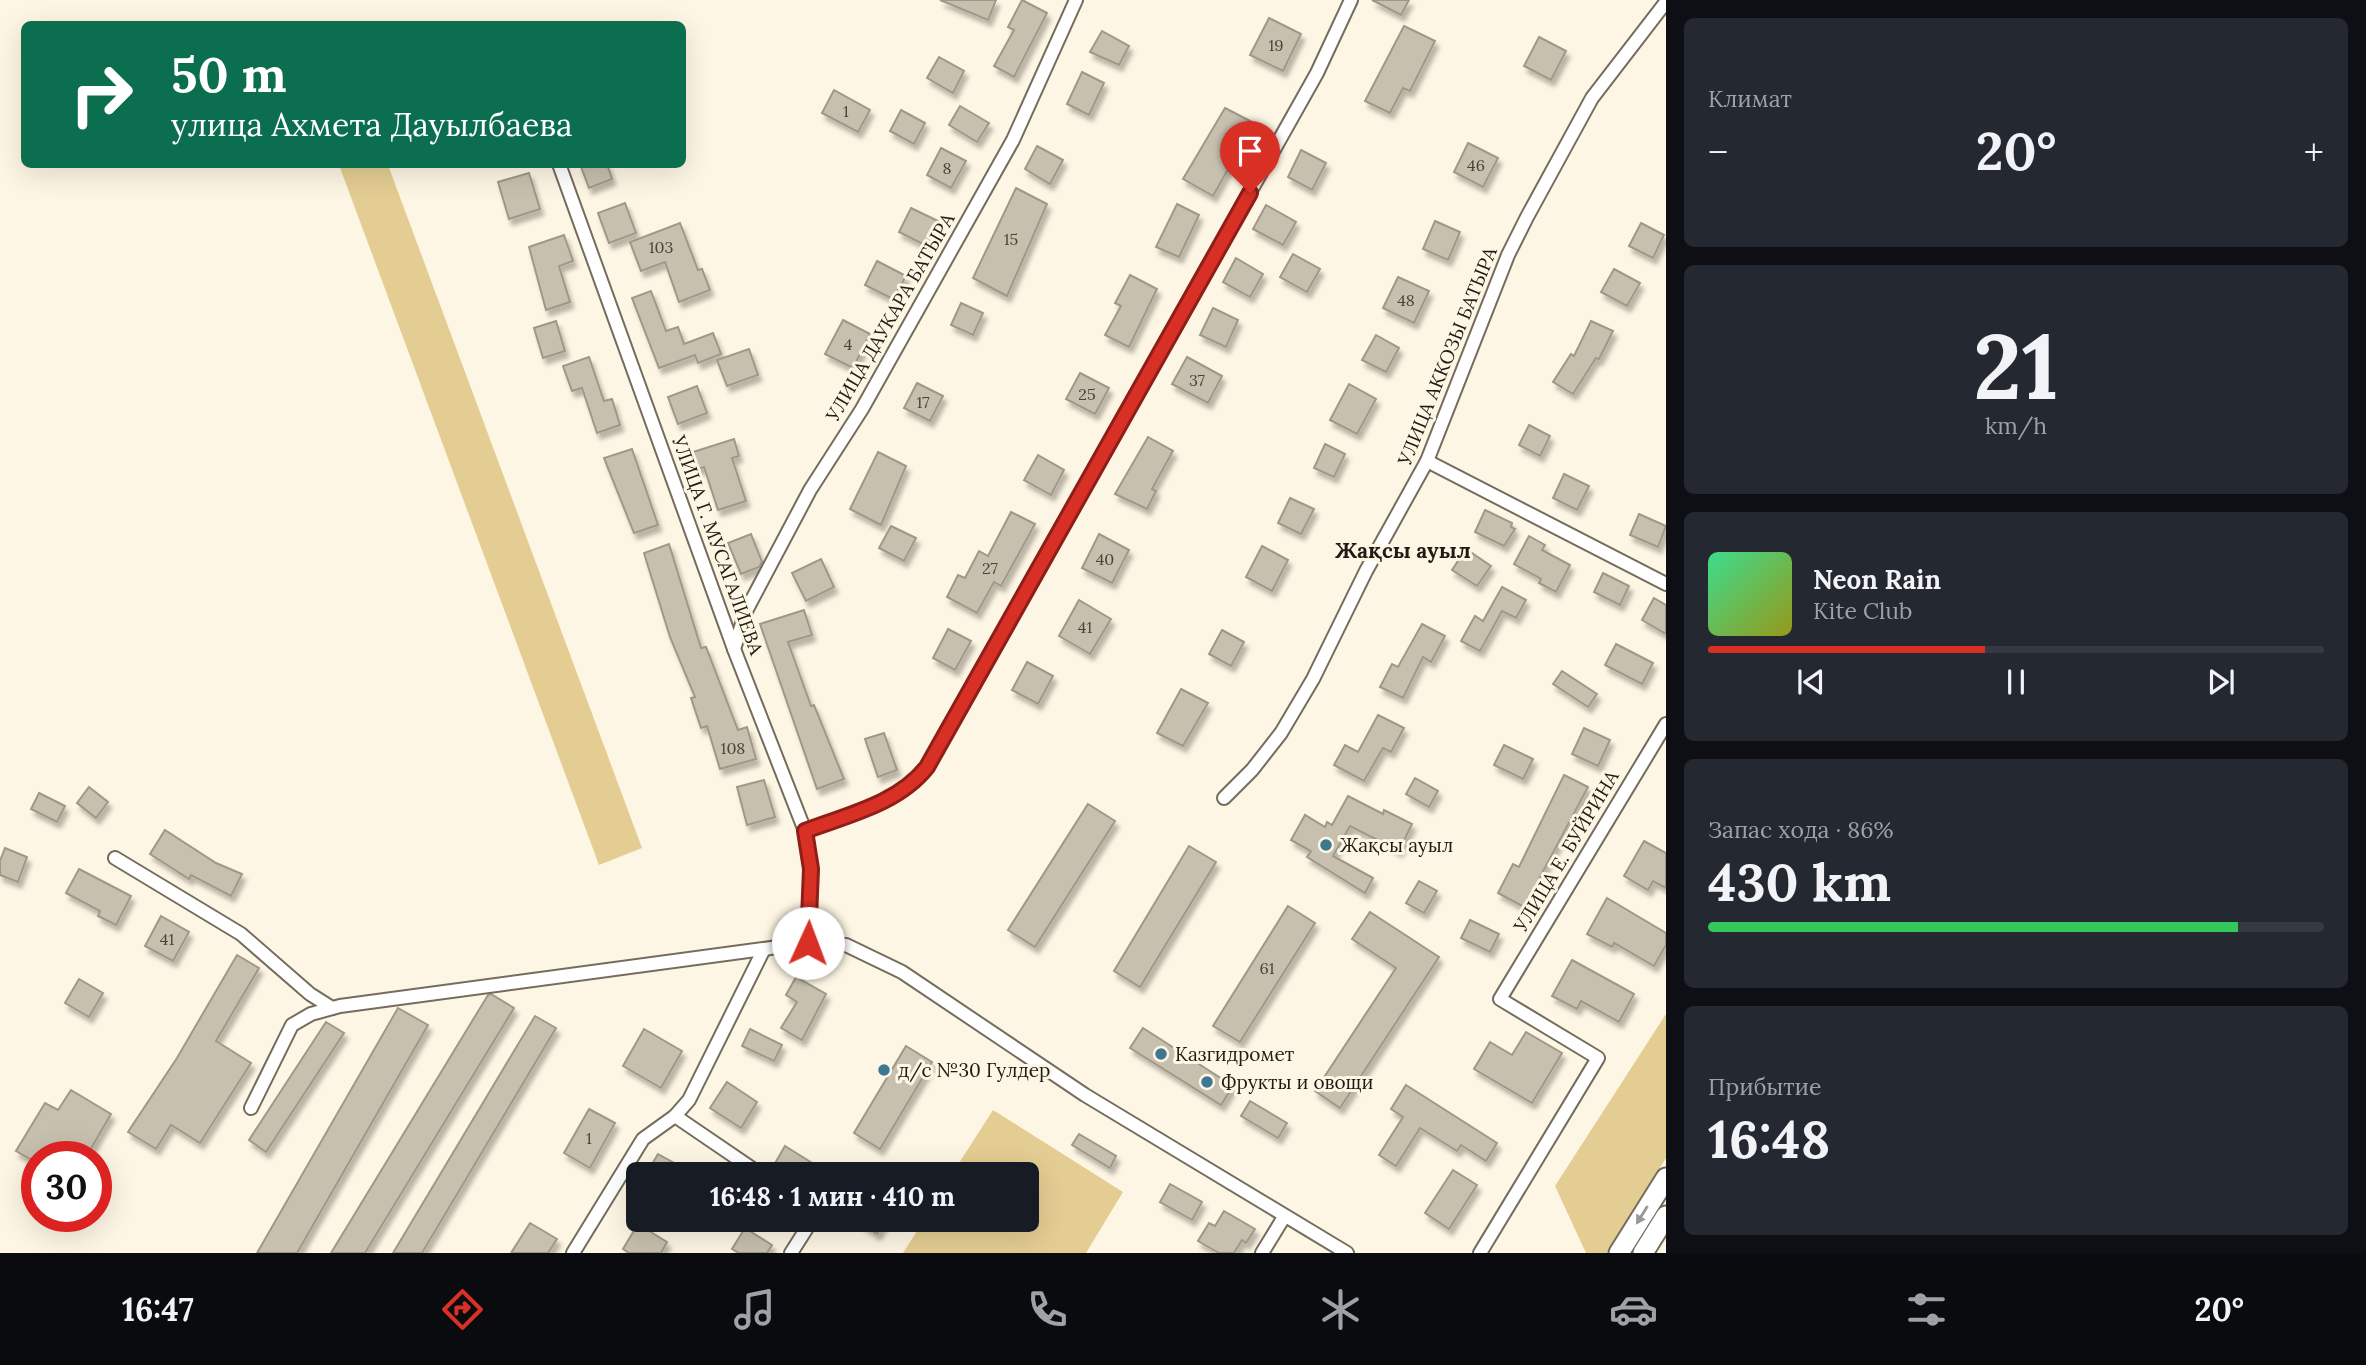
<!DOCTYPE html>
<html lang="ru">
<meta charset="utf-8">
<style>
body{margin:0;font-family:Lora,serif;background:#242831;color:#f1f3f6;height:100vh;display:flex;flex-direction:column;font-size:26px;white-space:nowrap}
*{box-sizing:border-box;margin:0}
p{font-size:23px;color:#9ea1a6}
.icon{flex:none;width:38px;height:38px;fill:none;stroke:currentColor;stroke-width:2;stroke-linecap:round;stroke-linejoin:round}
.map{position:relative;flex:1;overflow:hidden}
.panel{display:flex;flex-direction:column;gap:18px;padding:18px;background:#0d0f14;width:700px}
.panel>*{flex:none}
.guide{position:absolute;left:21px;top:21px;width:665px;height:147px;border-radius:10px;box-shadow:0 7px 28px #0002;background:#0b6e4f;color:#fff;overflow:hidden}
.speed{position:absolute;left:21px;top:1141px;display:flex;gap:14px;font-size:35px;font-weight:700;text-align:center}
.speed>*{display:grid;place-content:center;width:91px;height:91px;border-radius:50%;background:#171b24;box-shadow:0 7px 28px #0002;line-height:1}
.speed .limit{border:10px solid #d22;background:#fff;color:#111}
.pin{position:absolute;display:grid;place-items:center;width:60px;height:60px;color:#fff;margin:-72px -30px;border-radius:50% 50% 50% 0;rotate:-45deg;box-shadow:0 0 7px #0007}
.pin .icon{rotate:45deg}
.me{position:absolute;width:77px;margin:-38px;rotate:2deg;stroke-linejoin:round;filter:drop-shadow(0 0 5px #0008)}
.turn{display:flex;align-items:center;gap:24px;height:147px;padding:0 35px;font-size:32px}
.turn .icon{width:91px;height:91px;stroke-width:2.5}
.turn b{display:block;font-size:49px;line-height:60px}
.big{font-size:52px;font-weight:700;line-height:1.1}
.panel .tile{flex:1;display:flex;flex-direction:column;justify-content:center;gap:10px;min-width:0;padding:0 24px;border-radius:10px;background:#242831}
.panel .dial{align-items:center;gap:0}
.dial b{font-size:91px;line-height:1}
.song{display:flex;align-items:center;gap:21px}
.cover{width:84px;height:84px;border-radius:10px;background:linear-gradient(135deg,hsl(150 70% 55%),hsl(60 70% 35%))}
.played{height:7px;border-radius:4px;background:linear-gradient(90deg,#d93025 45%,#363941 45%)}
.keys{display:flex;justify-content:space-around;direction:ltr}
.heat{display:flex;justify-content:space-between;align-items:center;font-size:38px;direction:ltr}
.charge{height:10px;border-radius:5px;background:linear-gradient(90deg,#34c759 86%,#363941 0)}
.trip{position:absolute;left:626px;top:1162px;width:413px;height:70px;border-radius:10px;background:#171b24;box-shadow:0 7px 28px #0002;font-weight:700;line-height:70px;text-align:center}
.dock{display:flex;height:112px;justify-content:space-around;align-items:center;background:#090b0e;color:#9ea1a6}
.dock .icon{width:49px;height:49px}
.dock .on{color:#d93025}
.dock b{font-size:32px;color:#f1f3f6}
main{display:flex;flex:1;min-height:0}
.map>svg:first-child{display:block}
.green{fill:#e4cd92}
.building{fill:#c7c0ae;stroke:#9f9887;stroke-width:2;filter:url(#shadow)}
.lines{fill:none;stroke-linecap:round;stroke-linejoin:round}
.street-casing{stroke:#746d5d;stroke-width:16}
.primary-casing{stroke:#746d5d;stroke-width:23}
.street{stroke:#fff;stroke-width:12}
.primary{stroke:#fff;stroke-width:19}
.oneway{fill:#9a9895}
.route-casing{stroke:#8d1f18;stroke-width:18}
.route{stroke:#d93025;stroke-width:12}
.poi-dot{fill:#3d7890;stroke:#fef6e4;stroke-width:2.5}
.labels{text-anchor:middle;stroke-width:6;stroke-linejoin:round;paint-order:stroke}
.number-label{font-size:16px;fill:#48443a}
.street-label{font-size:19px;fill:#1e1b14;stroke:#fef6e4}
.poi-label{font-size:19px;fill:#1e1b14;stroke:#fef6e4;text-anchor:start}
.neighbourhood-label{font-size:21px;font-weight:bold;fill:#1e1b14;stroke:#fef6e4}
</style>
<main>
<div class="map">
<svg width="1666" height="1253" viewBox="0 0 1666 1253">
<defs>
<filter id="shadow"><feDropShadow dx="3.5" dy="6" stdDeviation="2" flood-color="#0004"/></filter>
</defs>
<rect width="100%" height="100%" fill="#fef6e4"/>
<g class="green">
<polygon points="339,165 388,165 642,848 599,865"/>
<polygon points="1666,1014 1666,1158 1607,1253 1586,1253 1555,1186"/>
<polygon points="993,1110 1123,1192 1086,1253 903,1253 924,1220 1027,1220 1027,1174 952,1174"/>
</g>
<g class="building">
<polygon points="940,0 996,0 988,20"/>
<polygon points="1022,0 1047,13 1014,77 994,66 1014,30 1008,27"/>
<polygon points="1372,0 1409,0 1401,15"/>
<polygon points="1269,18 1301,34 1283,71 1250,55"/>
<polygon points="1404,26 1435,41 1410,91 1403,88 1390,113 1365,101"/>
<polygon points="1102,31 1129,46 1119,65 1090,52"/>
<polygon points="1539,37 1566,51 1551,80 1524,66"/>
<polygon points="939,57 964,71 953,93 927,78"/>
<polygon points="1082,72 1104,83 1089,115 1067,104"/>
<polygon points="834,90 870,110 858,132 822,113"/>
<polygon points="960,106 989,123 977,142 949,125"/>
<polygon points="1225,108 1254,123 1213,196 1183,179"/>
<polygon points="901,110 925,123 914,144 890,131"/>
<polygon points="1468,143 1498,158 1483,187 1454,172"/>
<polygon points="1037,146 1063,160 1050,184 1025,169"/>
<polygon points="941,148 966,161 951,188 927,175"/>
<polygon points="1301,150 1326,163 1312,190 1288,177"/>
<polygon points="580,164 607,164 612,179 589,188"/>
<polygon points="529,173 540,209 509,219 498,182"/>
<polygon points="1016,188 1047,204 1007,296 973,278"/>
<polygon points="625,203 636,233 609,243 598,213"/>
<polygon points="1177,204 1199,215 1179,257 1156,247"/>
<polygon points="1266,205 1296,222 1283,245 1253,229"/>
<polygon points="911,208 938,221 925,245 899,232"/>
<polygon points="1435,221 1460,232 1448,260 1423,249"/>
<polygon points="680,223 698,270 702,269 710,290 679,302 665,262 641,271 630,242"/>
<polygon points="1641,223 1664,235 1653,258 1629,246"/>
<polygon points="564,235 573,261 559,266 570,302 546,310 529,247"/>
<polygon points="1293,254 1320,269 1307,292 1280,277"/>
<polygon points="1236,258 1263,274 1250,297 1223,282"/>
<polygon points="877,261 906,276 893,299 865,285"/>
<polygon points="1614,269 1640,283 1627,306 1601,292"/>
<polygon points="1130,275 1157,289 1129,347 1105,335 1121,306 1115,303"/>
<polygon points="1398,277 1429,291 1414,323 1383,308"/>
<polygon points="651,291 666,331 678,327 684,344 713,333 721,354 698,363 695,355 659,368 632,298"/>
<polygon points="961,303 983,313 973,335 951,325"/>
<polygon points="1213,308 1238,320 1226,347 1200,335"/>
<polygon points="843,320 870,334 853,368 825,354"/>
<polygon points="556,321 565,351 543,358 534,328"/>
<polygon points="1591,321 1613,331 1599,359 1596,358 1573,394 1553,382 1571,354 1574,356"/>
<polygon points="1376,335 1399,348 1386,372 1362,360"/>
<polygon points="749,349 758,375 727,386 717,360"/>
<polygon points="589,357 604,401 612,399 620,425 597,433 582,388 572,391 563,366"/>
<polygon points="1187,357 1222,376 1208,403 1172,384"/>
<polygon points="1080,373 1109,388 1095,414 1066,399"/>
<polygon points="917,383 943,396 930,421 904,408"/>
<polygon points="1349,384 1376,399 1357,434 1330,420"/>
<polygon points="697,386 707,413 678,424 668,397"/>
<polygon points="1529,425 1550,436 1540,456 1519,445"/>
<polygon points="1148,437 1173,451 1152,489 1156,491 1147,509 1115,494"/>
<polygon points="734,439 739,456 732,458 746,501 718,510 704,467 692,471 687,454"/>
<polygon points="1325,444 1345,454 1334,477 1314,468"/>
<polygon points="632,449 658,525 634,533 604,458"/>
<polygon points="878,452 906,466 881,525 850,509"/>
<polygon points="1038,455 1064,470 1051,495 1024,480"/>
<polygon points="1564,474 1589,486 1577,510 1553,498"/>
<polygon points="1290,498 1314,509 1301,534 1278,523"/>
<polygon points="1485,510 1512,523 1511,527 1515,529 1504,546 1475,532"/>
<polygon points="1011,512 1035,524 1001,586 994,582 977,613 947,597 958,575 965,578 979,551 988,556"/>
<polygon points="1639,514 1666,526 1658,547 1630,535"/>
<polygon points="891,526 916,538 904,561 879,548"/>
<polygon points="751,534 762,562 759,567 741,574 728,543"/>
<polygon points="1099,534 1129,550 1112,583 1082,568"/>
<polygon points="1529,536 1545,545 1542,550 1570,565 1556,592 1539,583 1541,579 1514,564"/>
<polygon points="669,544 701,648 706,647 738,730 747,727 756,759 720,769 707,726 701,728 691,698 695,697 670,637 644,553"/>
<polygon points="1262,546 1288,560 1272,591 1246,577"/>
<polygon points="1466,549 1491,566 1477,586 1452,570"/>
<polygon points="821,559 834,587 806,601 792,573"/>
<polygon points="1603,573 1629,586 1620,605 1594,592"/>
<polygon points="1502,587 1526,600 1516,618 1502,611 1480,651 1461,641 1475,616 1483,621"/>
<polygon points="1654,598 1666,605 1666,634 1642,620"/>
<polygon points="1079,600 1111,619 1090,654 1059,636"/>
<polygon points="804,610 812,635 788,642 811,706 814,705 844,779 817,789 760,624"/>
<polygon points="1422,624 1445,636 1431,662 1423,657 1403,698 1380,687 1392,664 1398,667"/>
<polygon points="948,629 971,641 955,670 933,658"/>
<polygon points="1222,630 1244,642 1231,666 1209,654"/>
<polygon points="1616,644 1653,663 1642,684 1605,665"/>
<polygon points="1027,662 1053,676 1038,704 1012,690"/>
<polygon points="1562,671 1597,694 1588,707 1553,684"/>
<polygon points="1181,689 1208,703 1183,746 1157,733"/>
<polygon points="1378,715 1404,728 1391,752 1383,748 1364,781 1334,765 1345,745 1358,752"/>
<polygon points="1584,728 1610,740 1598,766 1572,754"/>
<polygon points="884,733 897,770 878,777 865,739"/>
<polygon points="1504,745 1533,759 1523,779 1494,765"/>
<polygon points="1564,775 1588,787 1524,907 1498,893 1513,864 1519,867"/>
<polygon points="1415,778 1438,791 1429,807 1406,794"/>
<polygon points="764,780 775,817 747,825 737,787"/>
<polygon points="89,787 108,802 96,818 77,803"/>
<polygon points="39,793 65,806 57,822 31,809"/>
<polygon points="1348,796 1383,814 1384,810 1412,824 1399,851 1350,826 1333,856 1373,878 1365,893 1307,857 1311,851 1291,840 1305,815 1325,827 1327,822 1332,825"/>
<polygon points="1088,804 1115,821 1035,947 1008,930"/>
<polygon points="165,830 216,863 242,874 231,896 191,875 189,879 150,854"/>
<polygon points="1644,841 1666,853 1666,888 1653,881 1648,890 1624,876"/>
<polygon points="1189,846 1216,862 1140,987 1114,971"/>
<polygon points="5,848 27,857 18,882 0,875 0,861"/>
<polygon points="79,869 131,896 116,925 98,916 100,911 66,893"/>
<polygon points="1419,881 1437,891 1424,913 1406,903"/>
<polygon points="1607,898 1666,933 1666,945 1654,966 1614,943 1612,947 1587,934"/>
<polygon points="1288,906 1315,923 1240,1042 1213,1026"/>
<polygon points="1370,912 1439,957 1340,1108 1315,1091 1396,968 1352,939"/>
<polygon points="161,916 189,932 173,961 145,946"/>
<polygon points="1470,920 1499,934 1490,952 1461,938"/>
<polygon points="237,955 259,968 216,1041 251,1063 200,1143 171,1125 156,1149 128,1132 177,1058"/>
<polygon points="1572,960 1634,994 1619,1022 1581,1001 1577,1009 1552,996"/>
<polygon points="796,977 826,994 802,1040 781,1028 797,1002 786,995"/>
<polygon points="79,979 103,993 89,1017 65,1003"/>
<polygon points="491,994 514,1008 365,1253 331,1253 488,995"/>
<polygon points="398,1008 428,1025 297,1253 257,1253"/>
<polygon points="535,1016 556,1028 422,1253 393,1253"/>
<polygon points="326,1022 344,1033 266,1152 249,1140"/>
<polygon points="1143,1028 1233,1086 1221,1105 1130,1048"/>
<polygon points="644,1029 682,1051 661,1088 623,1066"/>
<polygon points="750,1029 782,1045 774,1061 742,1046"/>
<polygon points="1526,1032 1562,1053 1532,1103 1474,1069 1490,1042 1512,1055"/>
<polygon points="906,1046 932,1062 880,1149 854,1133"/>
<polygon points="727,1082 757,1102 741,1128 710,1108"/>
<polygon points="1406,1085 1497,1143 1486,1161 1461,1145 1457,1151 1420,1128 1396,1166 1379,1155 1403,1117 1391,1109"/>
<polygon points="71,1090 111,1114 86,1157 37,1157 37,1163 16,1151 45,1103 58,1110"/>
<polygon points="1250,1101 1287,1123 1278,1138 1241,1116"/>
<polygon points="589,1109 615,1123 590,1168 564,1153"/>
<polygon points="1079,1134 1116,1156 1110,1168 1072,1145"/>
<polygon points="785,1146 809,1161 830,1174 790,1174 774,1165"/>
<polygon points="658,1154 694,1174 646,1174"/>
<polygon points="1453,1170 1477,1185 1449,1229 1425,1213"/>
<polygon points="1170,1184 1202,1202 1192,1220 1160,1202"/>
<polygon points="1224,1211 1255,1229 1246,1243 1242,1240 1234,1253 1219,1253 1198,1241 1209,1223 1215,1226"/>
<polygon points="856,1220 886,1220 877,1234"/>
<polygon points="530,1223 557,1239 548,1253 511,1253"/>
<polygon points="638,1224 667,1242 661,1253 629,1253 623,1249"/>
<polygon points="745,1228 772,1245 767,1253 739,1253 732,1249"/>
</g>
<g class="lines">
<g class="street-casing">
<g id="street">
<polyline points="559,164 734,649 805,831 811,869 808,943"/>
<polyline points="1427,461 1666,584"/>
<polyline points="734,649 746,611 810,490 862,409 1013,140 1076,0"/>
<polyline points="1224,798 1252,770 1281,733 1313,679 1366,571 1427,461 1508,255 1527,217 1592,98 1666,2"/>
<path d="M805,831C847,815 898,804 927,767L1317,73L1351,0"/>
<polyline points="115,858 241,934 310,994 332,1008"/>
<polyline points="251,1108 292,1025 311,1014 340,1006 808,943 846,945 902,972 1085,1095 1347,1253"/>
<polyline points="675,1116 760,1174"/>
<polyline points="573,1253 643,1139 675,1116 689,1100 763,951"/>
<polyline points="791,1253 812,1220"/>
<polyline points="1262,1253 1284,1217"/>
<polyline points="1480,1253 1598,1058 1500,999 1666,724"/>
</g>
</g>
<g class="primary-casing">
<g id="primary">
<polyline points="1619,1253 1666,1178"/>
<polyline points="1643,1253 1666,1216"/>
</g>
</g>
<use href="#street" class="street"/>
<use href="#primary" class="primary"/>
</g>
<defs><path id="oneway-solid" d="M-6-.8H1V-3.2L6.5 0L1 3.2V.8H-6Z" transform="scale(1.75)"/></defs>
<use class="oneway" href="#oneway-solid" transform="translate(1642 1215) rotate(122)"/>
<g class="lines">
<g class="route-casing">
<path id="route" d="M808,943L811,869L805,831C847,815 898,804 927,767L1250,193"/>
</g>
<use href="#route" class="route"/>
</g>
<g class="poi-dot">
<circle cx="1326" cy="845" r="7"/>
<circle cx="1161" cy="1054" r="7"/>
<circle cx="884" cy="1070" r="7"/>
<circle cx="1207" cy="1082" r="7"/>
</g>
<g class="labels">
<g class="number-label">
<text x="1276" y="51">19</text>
<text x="846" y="117">1</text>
<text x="1476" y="171">46</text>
<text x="947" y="174">8</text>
<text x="1011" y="245">15</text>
<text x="661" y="253">103</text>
<text x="1406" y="306">48</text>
<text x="848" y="350">4</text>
<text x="1197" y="386">37</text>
<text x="1087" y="400">25</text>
<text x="923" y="408">17</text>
<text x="1105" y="565">40</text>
<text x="990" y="574">27</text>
<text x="1085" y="633">41</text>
<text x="733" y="754">108</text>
<text x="167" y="945">41</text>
<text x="1267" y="974">61</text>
<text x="589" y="1144">1</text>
</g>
<g class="street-label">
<text transform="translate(890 317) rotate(-60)" y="7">УЛИЦА ДАУКАРА БАТЫРА</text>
<text transform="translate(1447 356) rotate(-68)" y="7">УЛИЦА АККОЗЫ БАТЫРА</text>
<text transform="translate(718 545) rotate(70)" y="7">УЛИЦА Г. МУСАГАЛИЕВА</text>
<text transform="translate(1566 851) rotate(-59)" y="7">УЛИЦА Е. БУЙРИНА</text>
</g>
<g class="poi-label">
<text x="1340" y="852">Жақсы ауыл</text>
<text x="1175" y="1061">Казгидромет</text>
<text x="898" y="1077">д/с №30 Гулдер</text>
<text x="1221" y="1089">Фрукты и овощи</text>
</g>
<g class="neighbourhood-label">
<text x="1403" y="558">Жақсы ауыл</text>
</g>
</g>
</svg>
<div class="speed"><div class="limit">30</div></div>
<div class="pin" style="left:1250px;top:193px;background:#d93025"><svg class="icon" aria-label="arrive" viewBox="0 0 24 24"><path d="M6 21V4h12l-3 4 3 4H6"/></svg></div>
<svg class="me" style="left:808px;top:943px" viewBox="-20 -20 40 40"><circle r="19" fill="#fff"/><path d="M0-13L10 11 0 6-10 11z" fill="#d93025"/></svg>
<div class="trip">16:48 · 1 мин · 410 m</div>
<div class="guide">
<div class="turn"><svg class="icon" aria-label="right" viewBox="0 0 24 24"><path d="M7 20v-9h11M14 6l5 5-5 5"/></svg><div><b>50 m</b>улица Ахмета Дауылбаева</div></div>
</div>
</div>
<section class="panel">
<div class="tile"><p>Климат</p>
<div class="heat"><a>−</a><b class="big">20°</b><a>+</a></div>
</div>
<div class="tile dial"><b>21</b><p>km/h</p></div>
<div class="tile">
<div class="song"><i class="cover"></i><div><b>Neon Rain</b><p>Kite Club</p></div></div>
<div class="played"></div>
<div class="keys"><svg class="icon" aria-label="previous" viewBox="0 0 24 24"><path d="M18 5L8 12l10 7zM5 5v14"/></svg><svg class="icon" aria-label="pause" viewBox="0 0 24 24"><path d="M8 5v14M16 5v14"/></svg><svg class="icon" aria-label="next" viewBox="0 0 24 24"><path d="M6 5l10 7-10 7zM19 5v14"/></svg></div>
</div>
<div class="tile"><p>Запас хода · 86%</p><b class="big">430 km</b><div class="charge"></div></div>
<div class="tile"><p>Прибытие</p><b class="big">16:48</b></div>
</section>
</main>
<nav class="dock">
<b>16:47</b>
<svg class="icon on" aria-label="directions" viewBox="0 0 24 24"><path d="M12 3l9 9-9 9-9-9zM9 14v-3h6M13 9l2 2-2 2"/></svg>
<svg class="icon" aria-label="music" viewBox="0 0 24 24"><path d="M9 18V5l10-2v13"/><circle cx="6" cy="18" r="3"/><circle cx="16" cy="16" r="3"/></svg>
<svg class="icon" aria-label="phone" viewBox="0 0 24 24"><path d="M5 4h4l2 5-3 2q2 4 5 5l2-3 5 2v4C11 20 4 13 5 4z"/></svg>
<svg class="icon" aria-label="climate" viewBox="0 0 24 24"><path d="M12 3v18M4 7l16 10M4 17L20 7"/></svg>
<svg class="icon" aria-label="car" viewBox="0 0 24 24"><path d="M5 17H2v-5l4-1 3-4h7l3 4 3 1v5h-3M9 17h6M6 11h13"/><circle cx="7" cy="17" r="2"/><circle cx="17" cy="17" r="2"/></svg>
<svg class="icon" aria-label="filters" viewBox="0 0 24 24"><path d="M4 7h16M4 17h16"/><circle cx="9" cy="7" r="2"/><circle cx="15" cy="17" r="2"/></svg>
<b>20°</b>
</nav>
